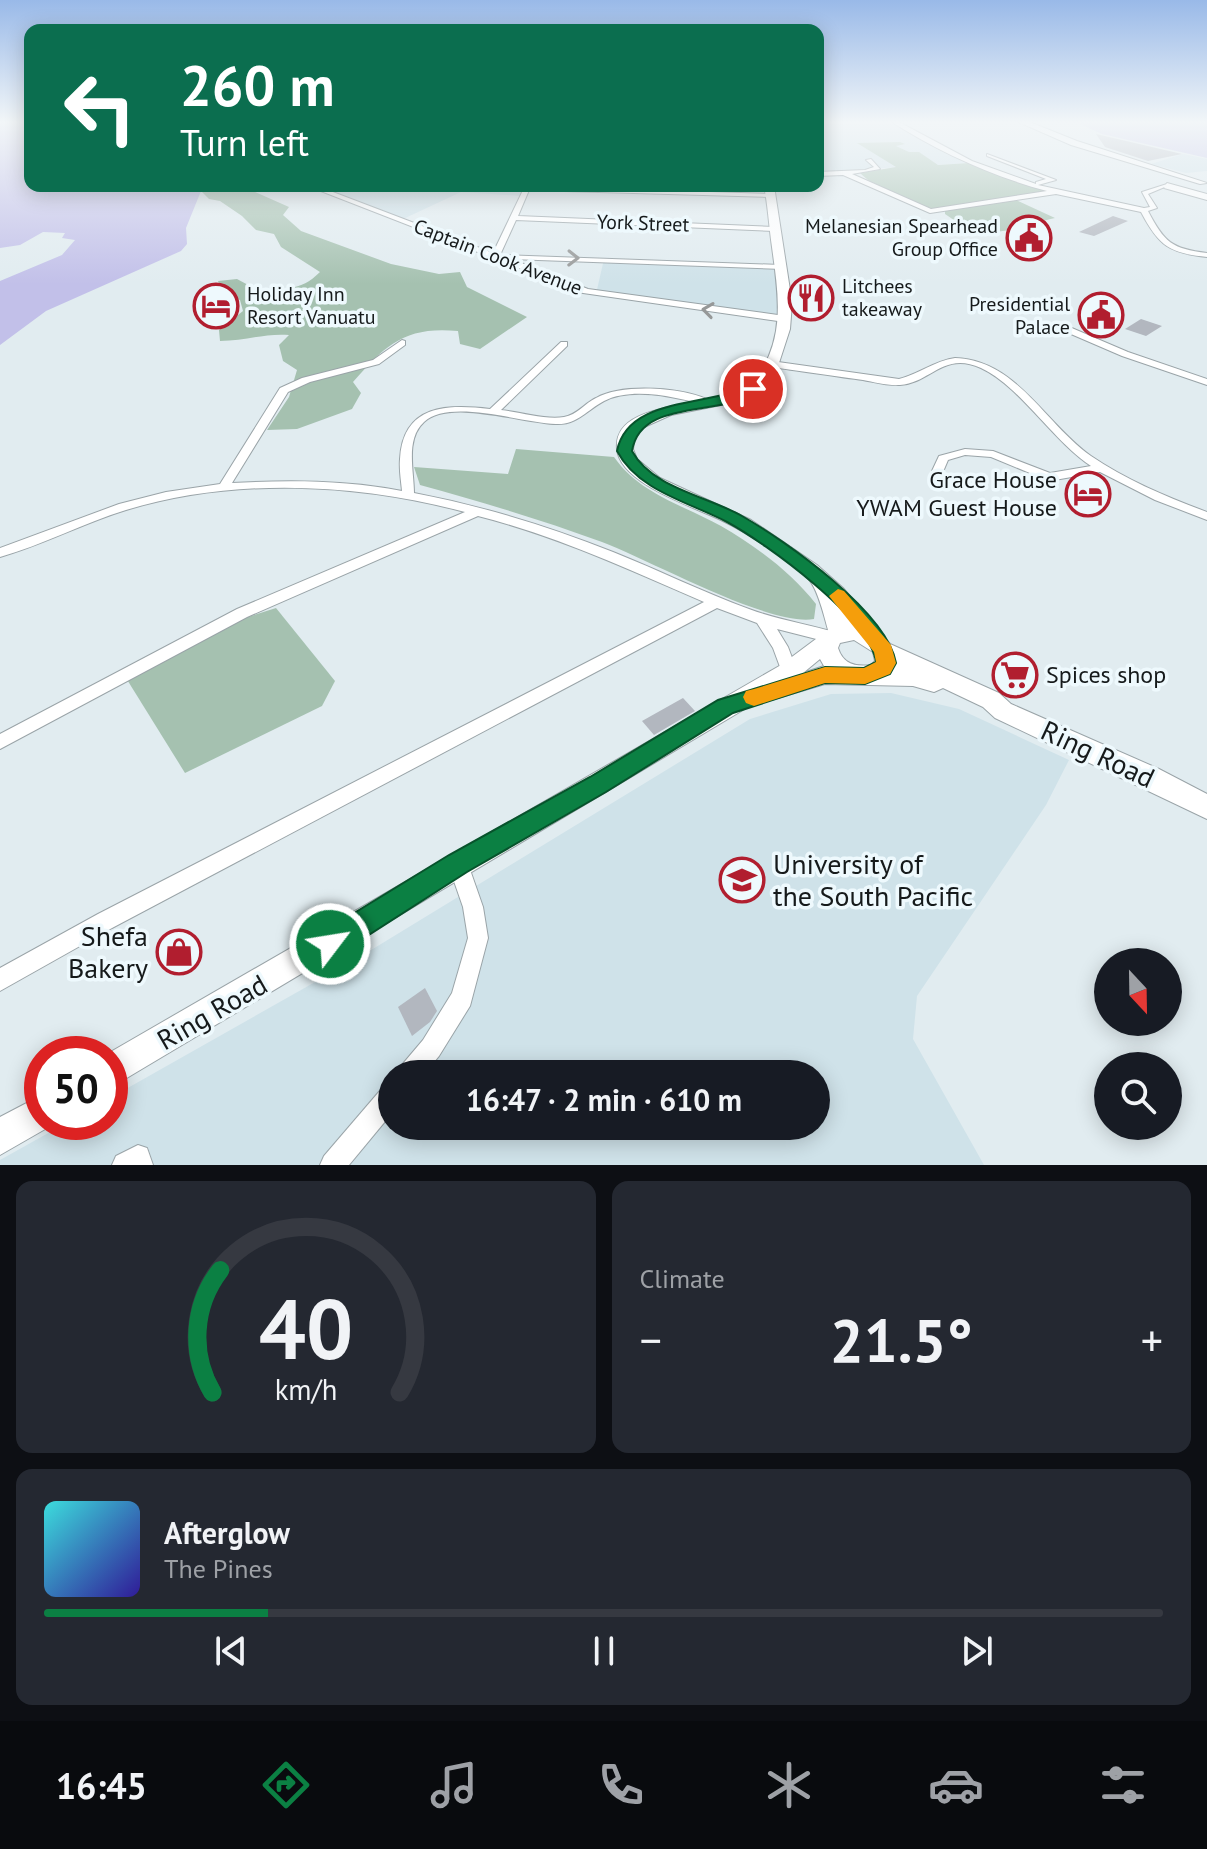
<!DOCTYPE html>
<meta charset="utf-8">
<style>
body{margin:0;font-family:"PT Sans",sans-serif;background:#242831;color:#f1f3f6;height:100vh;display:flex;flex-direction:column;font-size:30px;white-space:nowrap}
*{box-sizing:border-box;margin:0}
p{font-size:26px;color:#9ea1a6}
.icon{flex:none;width:44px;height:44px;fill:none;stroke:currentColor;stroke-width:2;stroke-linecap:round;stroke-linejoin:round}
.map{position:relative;height:1165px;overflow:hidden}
.side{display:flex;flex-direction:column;gap:16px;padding:16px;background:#0d0f14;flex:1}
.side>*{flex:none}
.banner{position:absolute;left:24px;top:24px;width:800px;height:168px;border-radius:16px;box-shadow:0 4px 20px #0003;background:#0b6e4f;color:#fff;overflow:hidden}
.needle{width:52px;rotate:158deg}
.fabs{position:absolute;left:1094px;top:948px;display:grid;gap:16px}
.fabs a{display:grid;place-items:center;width:88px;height:88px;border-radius:50%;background:#171b24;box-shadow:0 4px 20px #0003;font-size:40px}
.speed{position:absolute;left:24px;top:1036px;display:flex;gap:16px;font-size:40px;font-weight:700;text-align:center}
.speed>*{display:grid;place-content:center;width:104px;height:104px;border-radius:50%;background:#171b24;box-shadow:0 4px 20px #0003;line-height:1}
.speed .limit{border:12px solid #d22;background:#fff;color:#111}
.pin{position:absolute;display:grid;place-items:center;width:68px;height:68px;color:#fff;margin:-34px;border:4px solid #fff;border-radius:50%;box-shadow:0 2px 8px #0007}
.me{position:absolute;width:88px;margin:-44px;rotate:59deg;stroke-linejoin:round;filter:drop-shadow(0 0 6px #0008)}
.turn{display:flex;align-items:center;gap:28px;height:168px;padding:0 24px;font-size:36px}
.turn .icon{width:104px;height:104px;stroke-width:2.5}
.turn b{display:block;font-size:56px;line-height:68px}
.big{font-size:60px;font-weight:700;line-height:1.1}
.side .tile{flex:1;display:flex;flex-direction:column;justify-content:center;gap:12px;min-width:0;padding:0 28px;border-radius:16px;background:#242831}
.side .dial{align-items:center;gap:0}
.dial svg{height:208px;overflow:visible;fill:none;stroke:#363941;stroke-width:7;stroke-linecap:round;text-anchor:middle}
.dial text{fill:#f1f3f6;stroke:none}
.song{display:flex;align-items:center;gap:24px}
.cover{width:96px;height:96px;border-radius:12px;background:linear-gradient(135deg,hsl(180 70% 55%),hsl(250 70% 35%))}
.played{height:8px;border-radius:4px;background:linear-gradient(90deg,#0b8043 20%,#363941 20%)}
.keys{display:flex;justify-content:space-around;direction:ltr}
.heat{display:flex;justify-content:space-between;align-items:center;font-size:44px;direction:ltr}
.side .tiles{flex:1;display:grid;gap:16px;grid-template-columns:1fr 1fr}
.tile:last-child{grid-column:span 2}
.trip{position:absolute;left:378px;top:1060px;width:452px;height:80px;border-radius:40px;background:#171b24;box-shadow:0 4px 20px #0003;font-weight:700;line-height:80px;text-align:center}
.tabs{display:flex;height:128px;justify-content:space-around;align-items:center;background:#090b0e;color:#9ea1a6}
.tabs .icon{width:56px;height:56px}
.tabs .active{color:#0b8043}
.tabs b{font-size:36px;color:#f1f3f6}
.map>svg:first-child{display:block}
.built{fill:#cfe2e9;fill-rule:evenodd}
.green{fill:#a5c1b0}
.water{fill:#c2c0e9}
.building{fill:#b2b7bf}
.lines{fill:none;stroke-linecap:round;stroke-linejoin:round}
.street-casing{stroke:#9aa4a8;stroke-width:2}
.secondary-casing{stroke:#9aa4a8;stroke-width:2}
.street{fill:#fff;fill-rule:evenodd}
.secondary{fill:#fff;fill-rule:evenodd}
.oneway{stroke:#969898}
.route{fill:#0b8043;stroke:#07532c;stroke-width:2}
.slow{fill:#f59e0b}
.labels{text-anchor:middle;stroke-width:7;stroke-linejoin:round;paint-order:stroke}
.far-street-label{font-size:20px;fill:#161a1b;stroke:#eef9fd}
.far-poi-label{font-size:20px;fill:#161a1b;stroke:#eef9fd;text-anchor:end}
.poi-label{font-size:24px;fill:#161a1b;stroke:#eef9fd;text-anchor:end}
.near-street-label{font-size:28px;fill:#161a1b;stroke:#eef9fd}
.near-poi-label{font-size:28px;fill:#161a1b;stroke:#eef9fd;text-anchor:start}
</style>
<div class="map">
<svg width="1207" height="1165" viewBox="0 0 1207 1165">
<rect width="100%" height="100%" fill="#e1ecf0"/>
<g class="built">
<polygon points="818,121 888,121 969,163 818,172"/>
<polygon points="1183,154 1207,159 1207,171 1186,173 1151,164"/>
<polygon points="316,186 528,186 522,196 461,192 401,220"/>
<polygon points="604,259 780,267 785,319 596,294"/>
<path d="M891,693L959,709L1069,760L1046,805L917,996L913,1039L984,1165H0V1160L68,1122H110V1098L363,955L750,719L831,694ZM392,1074H816V1126H392Z"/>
</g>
<g class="green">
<path d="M900,142L905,144L896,146L909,152H919L938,165L969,163L1048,192L936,209C910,204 878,191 860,173L896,167L857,143Z"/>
<path d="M201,186L246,188L289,207L283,215L301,231L391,264L439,274L460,272L467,287L527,317L480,349L460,344L458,331C406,326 386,344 353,382L361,393L352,409L297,429L267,430L289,397L297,370L283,361L279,345L289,335C265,333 244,341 220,341L219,330L243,311L240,300L223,294L218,281L237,279L261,292C285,286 299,293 320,272L281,247L274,234L256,230L242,216L220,201L209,199L201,191Z"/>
<path d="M1016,200L1055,218C1009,229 987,244 945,214V211Z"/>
<path d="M516,449L614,457C640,494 683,505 721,526C757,547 791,572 816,604L814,619C770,627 650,560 602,542C542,520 482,502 420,485L414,467L508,474Z"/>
<polygon points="276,608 335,681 322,706 185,773 126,678 245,618"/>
</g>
<g class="water">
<polygon points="0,121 30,121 30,186 201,186 201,191 186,228 187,244 181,251 46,311 0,345 0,281 62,255 75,240 62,238 65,233 43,232 20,245 0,248"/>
<polygon points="1063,121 1207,121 1207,158 1102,134 1078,123 1051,123"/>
</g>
<g class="building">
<polygon points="1096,134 1182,154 1148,161 1105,147"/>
<polygon points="1113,216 1128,221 1094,236 1079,232"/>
<polygon points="1141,319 1162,326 1146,336 1125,329"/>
<polygon points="683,698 695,711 654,735 642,721"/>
<polygon points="425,988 437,1011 430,1022 412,1036 398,1007"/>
</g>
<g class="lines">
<g class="street-casing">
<g id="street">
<path d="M890,121H897L972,161L1036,184V182L1046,179L987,156V154L1056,180L1038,185L1144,208L1150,207L1142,192L1167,184V186L1148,194L1157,208L1148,211C1164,242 1172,249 1207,253V257C1169,253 1159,246 1141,212L1056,194L930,213L843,175L818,176V172L865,170L874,167L866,160L871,159L880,169L852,174L931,209L1047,191C991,176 939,152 890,121Z"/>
<polygon points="308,186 317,186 493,253 525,186 773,194 771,197 529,190 518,216 774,227 778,229 774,231 516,220 500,255 780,265 784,267 783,269 511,259 588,289 785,316 789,319 785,322 583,293"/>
<polygon points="1060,323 1128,352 1207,379 1207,385 1122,356 1057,328 1057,324"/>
<path d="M402,340L405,341V345L379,364L310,382L288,392L232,483C289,480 346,480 402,491C401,480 399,469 400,459C403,404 448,404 490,409L561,342H567V346L501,410C521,412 545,420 564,417C577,415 585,403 596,398C622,383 688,387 712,402L707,405C677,398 634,386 604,401C587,410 577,425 556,424C522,423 450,398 424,422C405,439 414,471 414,493C482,506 548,526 613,552C658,570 703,592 749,609C778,620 808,624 837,633L840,637L837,641L832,643L777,629L788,647L797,671L795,675L789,677L783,675L773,648L757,623L717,608L112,928L0,991V968L98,914L704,602C630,570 557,536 478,516L247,617L0,749V734L237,609L465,512C356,483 235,477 126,510C83,523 43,545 0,557V548L119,504L166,492L220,484L280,388L302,378L373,360Z"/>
<path d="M955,358C1017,360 1045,424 1091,456C1126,480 1167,497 1207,512V520L1155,500L1100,472L1049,481L991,457L965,455L948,460L942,474H934L932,471L939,456L965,449L993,451L1050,473L1091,466C1052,440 1020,386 981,368C943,351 931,383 900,385C888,386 874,382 863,380C832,376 802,371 771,367L766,364L771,361L899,379C919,374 934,361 955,358Z"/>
<polygon points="458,855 465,857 468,864 483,907 488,938 470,1006 439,1056 424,1074 397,1074 401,1066 423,1040 452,993 468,938 463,907 448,864 451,857"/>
<polygon points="392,1082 392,1113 349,1165 320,1165 324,1156 384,1086"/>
<polygon points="138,1145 147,1148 153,1165 112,1165 116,1156"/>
</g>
</g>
<g class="secondary-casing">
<g id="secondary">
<polygon points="1016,121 1027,121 1077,141 1207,183 1200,184 1071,145"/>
<polygon points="1167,183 1207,194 1207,200 1164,188"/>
<path d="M764,186H774L792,303L790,329L778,366L764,387L746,400L671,415L642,428L635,436L633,449L637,459L660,478L751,520L817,565L843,588L890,644L999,693L1011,704L1159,769L1207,794V819L995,718L983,707L943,688L934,692L913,686L825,684L771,700L763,698L110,1088V1054H107L781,665L828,630C824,615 818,591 810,581C798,565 744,531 725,522C698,508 620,485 617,449C612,393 733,413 758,376C786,335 778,292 772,247C769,226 768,206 764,186ZM854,640L873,652L875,661L871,665C855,667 843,664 838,648L840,643ZM820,659L824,666L803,673Z"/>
<polygon points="42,1095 42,1122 54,1124 0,1155 0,1117"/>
</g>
</g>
<use href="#street" class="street"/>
<use href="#secondary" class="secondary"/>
</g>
<defs><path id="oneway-chevron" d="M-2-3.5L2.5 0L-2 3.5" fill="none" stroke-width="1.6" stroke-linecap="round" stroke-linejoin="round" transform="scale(2)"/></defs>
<g class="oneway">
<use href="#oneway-chevron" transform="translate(573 258) rotate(1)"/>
<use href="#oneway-chevron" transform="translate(708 310) rotate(-172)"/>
</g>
<linearGradient id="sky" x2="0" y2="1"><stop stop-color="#99b9e8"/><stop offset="0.43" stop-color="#f2f6f8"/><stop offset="1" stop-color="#f2f6f8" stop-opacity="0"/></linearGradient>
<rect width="1207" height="284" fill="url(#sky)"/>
<path class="route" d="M748,386L760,389C727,419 641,396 632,451C652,488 707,496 742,516C786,541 887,612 896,663L890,674L865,684L825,683L733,713L606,792L467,872L339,954L330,958L320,954L316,944L320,934L449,855L590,777L718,700L825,667L864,668L876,662C870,619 766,543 727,522C689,502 638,491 617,451C628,396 709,407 748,386Z"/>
<polygon class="slow" points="838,589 844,591 891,645 896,663 890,674 865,684 825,683 754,706 746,703 743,697 746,691 754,689 825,667 864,668 876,662 874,652 829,596"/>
<defs>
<g id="civic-ring" transform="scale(2.3)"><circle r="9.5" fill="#eef9fd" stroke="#b11e2f" stroke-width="1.5"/><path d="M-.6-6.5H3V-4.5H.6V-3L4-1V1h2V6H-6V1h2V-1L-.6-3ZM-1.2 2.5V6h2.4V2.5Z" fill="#b11e2f"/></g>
<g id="restaurant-ring" transform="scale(2.3)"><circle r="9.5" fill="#eef9fd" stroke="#b11e2f" stroke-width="1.5"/><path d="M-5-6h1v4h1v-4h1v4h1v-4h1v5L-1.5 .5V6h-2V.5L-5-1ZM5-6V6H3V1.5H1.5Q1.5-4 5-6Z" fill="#b11e2f"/></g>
<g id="hotel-ring" transform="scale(2.3)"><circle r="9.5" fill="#eef9fd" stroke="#b11e2f" stroke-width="1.5"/><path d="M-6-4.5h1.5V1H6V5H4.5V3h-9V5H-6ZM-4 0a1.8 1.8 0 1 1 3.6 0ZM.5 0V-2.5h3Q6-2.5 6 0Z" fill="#b11e2f"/></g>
<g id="supermarket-ring" transform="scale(2.3)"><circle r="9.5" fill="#eef9fd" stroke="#b11e2f" stroke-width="1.5"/><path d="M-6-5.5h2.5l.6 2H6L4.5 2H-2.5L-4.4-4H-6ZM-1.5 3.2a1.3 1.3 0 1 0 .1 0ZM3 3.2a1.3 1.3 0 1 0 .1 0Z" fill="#b11e2f"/></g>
<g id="university-ring" transform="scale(2.3)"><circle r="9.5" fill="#eef9fd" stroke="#b11e2f" stroke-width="1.5"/><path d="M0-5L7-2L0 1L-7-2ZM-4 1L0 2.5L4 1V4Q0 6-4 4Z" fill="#b11e2f"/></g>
<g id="shop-ring" transform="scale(2.3)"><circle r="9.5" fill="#eef9fd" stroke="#b11e2f" stroke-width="1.5"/><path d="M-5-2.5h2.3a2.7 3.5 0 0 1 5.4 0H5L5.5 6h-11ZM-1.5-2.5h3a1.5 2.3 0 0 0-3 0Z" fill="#b11e2f"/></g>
</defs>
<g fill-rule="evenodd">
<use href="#civic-ring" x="1029" y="238"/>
<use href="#restaurant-ring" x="811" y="298"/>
<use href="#hotel-ring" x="216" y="306"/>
<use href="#civic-ring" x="1101" y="315"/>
<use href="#hotel-ring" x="1088" y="494"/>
<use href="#supermarket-ring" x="1015" y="675"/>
<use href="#university-ring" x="742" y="880"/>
<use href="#shop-ring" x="179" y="952"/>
</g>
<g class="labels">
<g class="far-street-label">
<text transform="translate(643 223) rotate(2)" y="7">York Street</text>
<text transform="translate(498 257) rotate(21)" y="7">Captain Cook Avenue</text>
</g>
<g class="far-poi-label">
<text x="998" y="233">Melanesian Spearhead<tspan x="998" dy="23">Group Office</tspan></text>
<text x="842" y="293" text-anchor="start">Litchees<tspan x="842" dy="23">takeaway</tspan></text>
<text x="247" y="301" text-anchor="start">Holiday Inn<tspan x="247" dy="23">Resort Vanuatu</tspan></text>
<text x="1070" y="311">Presidential<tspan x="1070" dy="23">Palace</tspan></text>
</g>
<g class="poi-label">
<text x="1057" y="488">Grace House<tspan x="1057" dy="28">YWAM Guest House</tspan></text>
<text x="1046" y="683" text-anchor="start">Spices shop</text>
</g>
<g class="near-street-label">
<text transform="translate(1098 754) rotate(25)" y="10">Ring Road</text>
<text transform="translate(212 1012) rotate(-30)" y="10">Ring Road</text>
</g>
<g class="near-poi-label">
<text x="773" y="874">University of<tspan x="773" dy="32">the South Pacific</tspan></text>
<text x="148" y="946" text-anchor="end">Shefa<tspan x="148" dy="32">Bakery</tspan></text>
</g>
</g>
</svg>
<div class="fabs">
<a><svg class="needle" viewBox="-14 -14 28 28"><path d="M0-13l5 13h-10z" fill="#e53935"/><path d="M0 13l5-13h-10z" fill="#9ea1a6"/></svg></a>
<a><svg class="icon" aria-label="search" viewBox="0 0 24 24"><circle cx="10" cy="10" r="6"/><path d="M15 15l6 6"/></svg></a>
</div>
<div class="speed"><div class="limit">50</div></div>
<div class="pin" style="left:753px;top:389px;background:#d93025"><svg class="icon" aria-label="arrive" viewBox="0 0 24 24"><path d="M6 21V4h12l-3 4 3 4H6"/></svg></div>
<svg class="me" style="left:330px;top:944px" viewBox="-20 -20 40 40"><circle r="17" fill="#0b8043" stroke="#fff" stroke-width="3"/><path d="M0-11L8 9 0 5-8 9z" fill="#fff"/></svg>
<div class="trip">16:47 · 2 min · 610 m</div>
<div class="banner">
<div class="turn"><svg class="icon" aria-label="left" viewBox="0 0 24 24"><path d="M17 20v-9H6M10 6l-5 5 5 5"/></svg><div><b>260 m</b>Turn left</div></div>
</div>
</div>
<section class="side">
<div class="tiles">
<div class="tile dial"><svg viewBox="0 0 100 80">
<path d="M14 69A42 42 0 1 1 86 69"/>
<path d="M14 69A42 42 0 0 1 17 22" stroke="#0b8043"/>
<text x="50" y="56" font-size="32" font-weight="700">40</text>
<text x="50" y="72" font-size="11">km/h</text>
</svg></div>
<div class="tile"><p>Climate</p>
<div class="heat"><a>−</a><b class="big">21.5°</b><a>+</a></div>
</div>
<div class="tile">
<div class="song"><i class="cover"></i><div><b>Afterglow</b><p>The Pines</p></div></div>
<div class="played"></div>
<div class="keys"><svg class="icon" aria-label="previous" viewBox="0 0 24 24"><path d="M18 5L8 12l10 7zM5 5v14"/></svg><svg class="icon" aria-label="pause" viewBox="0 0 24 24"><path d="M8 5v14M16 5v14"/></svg><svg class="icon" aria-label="next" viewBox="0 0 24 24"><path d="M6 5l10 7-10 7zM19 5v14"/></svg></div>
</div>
</div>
</section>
<nav class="tabs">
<b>16:45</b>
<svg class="icon active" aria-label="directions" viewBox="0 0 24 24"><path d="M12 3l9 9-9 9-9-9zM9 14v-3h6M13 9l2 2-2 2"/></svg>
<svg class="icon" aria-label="music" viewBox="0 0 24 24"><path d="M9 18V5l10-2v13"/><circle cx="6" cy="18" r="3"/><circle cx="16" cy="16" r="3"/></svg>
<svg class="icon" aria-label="phone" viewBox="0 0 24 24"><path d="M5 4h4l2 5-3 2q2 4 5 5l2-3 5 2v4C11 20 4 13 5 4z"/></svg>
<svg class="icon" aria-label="climate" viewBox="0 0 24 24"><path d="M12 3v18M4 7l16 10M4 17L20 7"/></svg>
<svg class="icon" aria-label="car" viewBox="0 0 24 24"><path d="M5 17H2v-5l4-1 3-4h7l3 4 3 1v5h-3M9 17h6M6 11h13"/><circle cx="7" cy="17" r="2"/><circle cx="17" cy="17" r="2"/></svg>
<svg class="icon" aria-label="filters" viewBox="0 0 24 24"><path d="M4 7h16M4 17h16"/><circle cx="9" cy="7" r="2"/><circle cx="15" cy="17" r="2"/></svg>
</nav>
